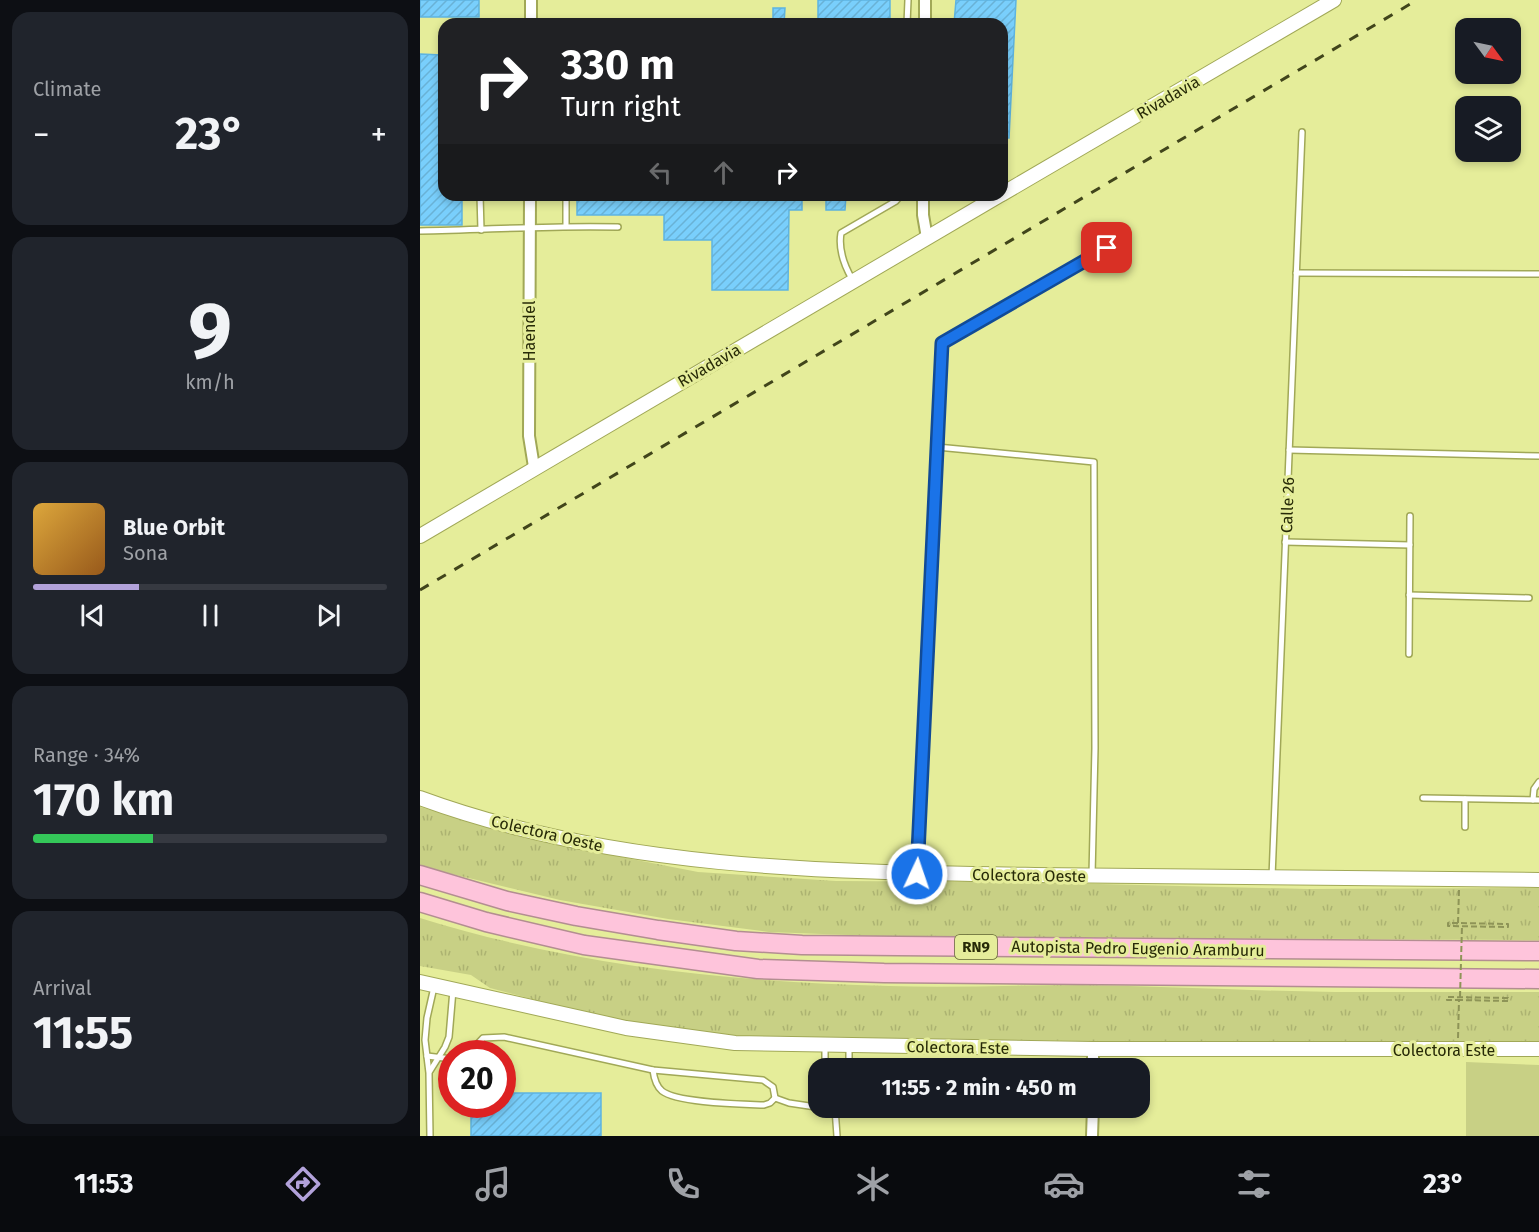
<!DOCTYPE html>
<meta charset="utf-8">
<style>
body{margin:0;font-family:"Fira Sans",sans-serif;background:#20242c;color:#f1f3f6;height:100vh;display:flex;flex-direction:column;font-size:22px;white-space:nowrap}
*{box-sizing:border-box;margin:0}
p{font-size:20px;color:#9ea1a6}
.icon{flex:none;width:33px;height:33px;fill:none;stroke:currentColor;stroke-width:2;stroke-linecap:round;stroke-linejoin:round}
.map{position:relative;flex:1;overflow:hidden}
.sheet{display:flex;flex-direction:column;gap:12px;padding:12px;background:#0d0f14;width:420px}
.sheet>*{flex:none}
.guide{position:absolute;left:18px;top:18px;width:570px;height:183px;border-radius:18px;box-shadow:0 3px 9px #0003;background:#202124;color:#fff;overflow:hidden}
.needle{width:39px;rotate:123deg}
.fabs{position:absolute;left:1035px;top:18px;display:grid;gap:12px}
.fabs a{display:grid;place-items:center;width:66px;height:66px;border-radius:12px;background:#171b24;box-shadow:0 3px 9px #0003;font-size:30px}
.speed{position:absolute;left:18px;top:1040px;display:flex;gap:12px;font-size:30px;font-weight:700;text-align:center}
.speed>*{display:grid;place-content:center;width:78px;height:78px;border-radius:50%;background:#171b24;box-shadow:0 3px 9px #0003;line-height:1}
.speed .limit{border:9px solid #d22;background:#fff;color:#111}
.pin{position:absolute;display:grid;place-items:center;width:51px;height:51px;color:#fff;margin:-26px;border-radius:12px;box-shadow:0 3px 9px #0006}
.me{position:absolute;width:66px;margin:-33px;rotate:3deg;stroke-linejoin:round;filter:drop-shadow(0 0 4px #0008)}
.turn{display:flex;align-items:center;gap:21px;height:126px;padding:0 24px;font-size:27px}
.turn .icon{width:78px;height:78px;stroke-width:2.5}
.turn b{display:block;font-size:42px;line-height:51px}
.lanes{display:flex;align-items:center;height:57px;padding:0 24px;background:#0003;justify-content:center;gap:30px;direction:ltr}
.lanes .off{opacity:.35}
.big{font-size:45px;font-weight:700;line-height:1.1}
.sheet .tile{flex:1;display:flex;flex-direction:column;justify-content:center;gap:9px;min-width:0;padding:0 21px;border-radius:18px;background:#20242c}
.sheet .dial{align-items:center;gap:0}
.dial b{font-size:78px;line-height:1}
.song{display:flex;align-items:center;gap:18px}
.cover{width:72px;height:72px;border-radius:9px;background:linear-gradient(135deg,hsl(40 70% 55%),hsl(30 70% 35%))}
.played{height:6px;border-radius:3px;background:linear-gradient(90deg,#b2a2da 30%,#363941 30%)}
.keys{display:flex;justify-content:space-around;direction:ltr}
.heat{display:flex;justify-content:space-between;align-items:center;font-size:33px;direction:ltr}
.charge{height:9px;border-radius:4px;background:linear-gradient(90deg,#34c759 34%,#363941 0)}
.trip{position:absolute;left:388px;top:1058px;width:342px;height:60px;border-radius:18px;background:#171b24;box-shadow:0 3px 9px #0003;font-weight:700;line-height:60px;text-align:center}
.tab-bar{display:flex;height:96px;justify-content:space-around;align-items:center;background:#090b0e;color:#9ea1a6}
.tab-bar .icon{width:42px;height:42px}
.tab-bar .current{color:#b2a2da}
.tab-bar b{font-size:27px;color:#f1f3f6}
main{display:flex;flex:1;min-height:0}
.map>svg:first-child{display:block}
.grass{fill:url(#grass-tufts)}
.pitch{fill:#c8d085}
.building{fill:url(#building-hatch);stroke:#5eb4e1;stroke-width:1.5}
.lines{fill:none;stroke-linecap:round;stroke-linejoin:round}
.lane-casing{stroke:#a1a857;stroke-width:8}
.street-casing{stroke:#a1a857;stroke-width:14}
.secondary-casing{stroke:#a1a857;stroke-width:16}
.highway-casing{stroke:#b38e91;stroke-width:21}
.path{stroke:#8e9457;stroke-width:2;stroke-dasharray:6 3;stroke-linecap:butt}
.lane{stroke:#fff;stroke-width:5}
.street{stroke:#fff;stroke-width:10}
.secondary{stroke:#fff;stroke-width:14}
.highway{stroke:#fec4db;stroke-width:18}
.rail{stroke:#41451b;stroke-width:3;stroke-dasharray:10 10;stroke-linecap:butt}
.path-bridge{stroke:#8e9457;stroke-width:2;stroke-dasharray:6 3;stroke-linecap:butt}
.route-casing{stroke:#114b97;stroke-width:15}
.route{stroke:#1a73e8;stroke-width:10}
.labels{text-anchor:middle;stroke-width:6;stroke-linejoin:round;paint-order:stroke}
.shield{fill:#e5ed9a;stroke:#606433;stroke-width:1.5}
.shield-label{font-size:15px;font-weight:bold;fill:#272a07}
.street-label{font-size:16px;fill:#272a07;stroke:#e5ed9a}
</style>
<main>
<section class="sheet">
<div class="tile"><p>Climate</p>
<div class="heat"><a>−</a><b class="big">23°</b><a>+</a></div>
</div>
<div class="tile dial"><b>9</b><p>km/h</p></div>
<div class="tile">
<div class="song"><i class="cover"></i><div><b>Blue Orbit</b><p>Sona</p></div></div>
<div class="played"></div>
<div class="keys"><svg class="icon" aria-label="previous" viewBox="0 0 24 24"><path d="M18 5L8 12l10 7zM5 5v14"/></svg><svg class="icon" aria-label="pause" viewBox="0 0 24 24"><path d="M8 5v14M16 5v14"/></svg><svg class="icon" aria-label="next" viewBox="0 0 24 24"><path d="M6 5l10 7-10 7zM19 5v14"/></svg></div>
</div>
<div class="tile"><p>Range · 34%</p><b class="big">170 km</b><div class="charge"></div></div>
<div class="tile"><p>Arrival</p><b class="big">11:55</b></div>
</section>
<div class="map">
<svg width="1119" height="1136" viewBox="0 0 1119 1136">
<defs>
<pattern id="grass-tufts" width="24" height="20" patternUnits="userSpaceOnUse" patternTransform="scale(1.5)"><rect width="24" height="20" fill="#c8d085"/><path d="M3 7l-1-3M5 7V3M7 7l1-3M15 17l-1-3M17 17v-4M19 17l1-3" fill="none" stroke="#acb371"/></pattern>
<pattern id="building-hatch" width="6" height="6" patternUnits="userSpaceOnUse" patternTransform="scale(1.5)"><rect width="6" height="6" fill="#79cffc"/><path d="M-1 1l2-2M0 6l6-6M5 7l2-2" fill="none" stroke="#69b2d6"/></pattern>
</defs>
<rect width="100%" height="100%" fill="#e5ed9a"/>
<g class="grass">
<polygon points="0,807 135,844 278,872 416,881 597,882 888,889 1119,888 1119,940 456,936 349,932 248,919 140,900 28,873 0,865"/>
<path d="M0,918C151,965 311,982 469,986C533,988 597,985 661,985C746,986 831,991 915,992C983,992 1051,992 1119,992V1042H723L319,1036L257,1029L173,1015L70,988L51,975L0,966Z"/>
</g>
<polygon class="pitch" points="1046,1062 1119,1065 1119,1136 1046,1136"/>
<g class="building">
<rect x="0" y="0" width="59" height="17"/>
<rect x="398" y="0" width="72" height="24"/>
<polygon points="536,0 596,0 589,138 582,138 582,24 534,24"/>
<polygon points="353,8 365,8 364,24 353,24"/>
<polygon points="0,54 22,55 22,61 24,61 24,195 42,195 42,225 0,225"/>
<polygon points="157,195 382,195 382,210 369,210 368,290 292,290 292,240 244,240 244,215 157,215"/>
<polygon points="406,195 426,195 425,210 406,210"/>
<polygon points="82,1093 181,1093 181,1136 51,1136 51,1104 82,1104"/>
</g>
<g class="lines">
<g class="lane-casing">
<g id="lane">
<polyline points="487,24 488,0"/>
<polyline points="60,195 61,230"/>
<polyline points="146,195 146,225"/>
<path d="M0,231C66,230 132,225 198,227"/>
<polyline points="876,273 1119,274"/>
<path d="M432,279C424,265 418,250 421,233L476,201L481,195"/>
<polyline points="517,447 674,462 675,748 672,875"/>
<polyline points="869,450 1119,456"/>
<polyline points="865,542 990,545"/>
<polyline points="989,595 1109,598"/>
<polyline points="989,654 990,516"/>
<polyline points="1003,798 1119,800"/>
<polyline points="1113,800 1114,789 1119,782"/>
<polyline points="1045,827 1045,799"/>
<polyline points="497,872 522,343 687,248"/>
<polyline points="852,877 882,132"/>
<polyline points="49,1053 63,1038 84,1037 233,1070 343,1080 353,1087 355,1098"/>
<polyline points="7,1056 32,1059"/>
<polyline points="405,1068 405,1046"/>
<polyline points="429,1068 429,1046"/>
<path d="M233,1070C234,1078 236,1086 242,1091C257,1103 322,1104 344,1105L350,1103L355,1098"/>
<polyline points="10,1071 25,1047 29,1037 33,990"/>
<polyline points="355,1098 369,1103 416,1110"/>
<polyline points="415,1108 417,1136"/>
<polyline points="10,1136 9,1073 5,1040 7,1018 14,987"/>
</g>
</g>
<g class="street-casing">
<g id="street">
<polyline points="111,24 111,0"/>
<polyline points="505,24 505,0"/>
<polyline points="110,195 109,436 114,467"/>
<polyline points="503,195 503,215 507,238"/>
<polyline points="673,1068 673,1049"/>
<polyline points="672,1136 673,1107"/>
</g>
</g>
<g class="secondary-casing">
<g id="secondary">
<polyline points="582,194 914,0"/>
<polyline points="0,536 580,195"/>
<path d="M0,798C196,870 409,872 615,875C783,878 951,879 1119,880"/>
<polyline points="0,982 206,1028 315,1043 673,1049 1119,1049"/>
</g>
</g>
<g class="highway-casing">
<g id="highway">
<polyline points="0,875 87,901 156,916 238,930 316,941 382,945 478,946 1119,951"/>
<polyline points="0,902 66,922 164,945 338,969 464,973 1119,979"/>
</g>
</g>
<g class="path">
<polyline points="1038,923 1028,923 1028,926 1088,927 1088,924 1038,923 1039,890"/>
<polyline points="1038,1038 1039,1000 1088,1001 1088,998 1027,997 1027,1000 1039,1000"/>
</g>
<use href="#lane" class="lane"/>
<use href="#street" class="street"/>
<use href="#secondary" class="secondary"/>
<use href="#highway" class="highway"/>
<polyline class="rail" points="0,590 997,0"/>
<polyline class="path-bridge" points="1040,997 1042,926"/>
</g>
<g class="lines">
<g class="route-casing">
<polyline id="route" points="497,874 522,343 687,248"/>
</g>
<use href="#route" class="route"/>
</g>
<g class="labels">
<rect class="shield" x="535" y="935" width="42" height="24" rx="4.5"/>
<g class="shield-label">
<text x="556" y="952">RN9</text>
</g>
<g class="street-label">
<text transform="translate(748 97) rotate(-30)" y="6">Rivadavia</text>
<text transform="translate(109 331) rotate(-90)" y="6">Haendel</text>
<text transform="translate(289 365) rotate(-30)" y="6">Rivadavia</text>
<text transform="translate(867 505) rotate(-88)" y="6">Calle 26</text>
<text transform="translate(127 833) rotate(13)" y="6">Colectora Oeste</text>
<text transform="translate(609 875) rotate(1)" y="6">Colectora Oeste</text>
<text transform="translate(718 948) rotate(1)" y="6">Autopista Pedro Eugenio Aramburu</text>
<text transform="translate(538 1047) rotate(1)" y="6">Colectora Este</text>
<text x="1024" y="1056">Colectora Este</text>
</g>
</g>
</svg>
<div class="fabs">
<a><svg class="needle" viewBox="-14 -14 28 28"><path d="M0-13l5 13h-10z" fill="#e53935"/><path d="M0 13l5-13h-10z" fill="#9ea1a6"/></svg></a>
<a><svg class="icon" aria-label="layers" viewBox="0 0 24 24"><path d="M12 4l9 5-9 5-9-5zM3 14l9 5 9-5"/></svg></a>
</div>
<div class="speed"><div class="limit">20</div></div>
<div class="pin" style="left:687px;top:248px;background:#d93025"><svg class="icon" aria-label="arrive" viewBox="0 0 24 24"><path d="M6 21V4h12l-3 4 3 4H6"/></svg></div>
<svg class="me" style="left:497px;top:874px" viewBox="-20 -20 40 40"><circle r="17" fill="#1a73e8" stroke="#fff" stroke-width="3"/><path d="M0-11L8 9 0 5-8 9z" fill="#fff"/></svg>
<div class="trip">11:55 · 2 min · 450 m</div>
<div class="guide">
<div class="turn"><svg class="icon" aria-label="right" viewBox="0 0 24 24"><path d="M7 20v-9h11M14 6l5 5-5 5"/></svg><div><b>330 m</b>Turn right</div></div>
<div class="lanes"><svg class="icon off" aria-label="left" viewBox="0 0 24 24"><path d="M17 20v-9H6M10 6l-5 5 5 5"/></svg><svg class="icon off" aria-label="ahead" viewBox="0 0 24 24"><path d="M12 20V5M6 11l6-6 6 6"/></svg><svg class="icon" aria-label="right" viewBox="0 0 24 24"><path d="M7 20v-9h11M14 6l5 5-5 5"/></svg></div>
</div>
</div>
</main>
<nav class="tab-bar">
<b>11:53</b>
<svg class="icon current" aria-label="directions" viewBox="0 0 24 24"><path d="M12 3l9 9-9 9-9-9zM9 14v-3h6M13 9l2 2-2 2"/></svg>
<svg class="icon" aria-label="music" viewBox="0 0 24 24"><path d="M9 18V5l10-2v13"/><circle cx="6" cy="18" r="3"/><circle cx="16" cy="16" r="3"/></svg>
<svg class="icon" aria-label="phone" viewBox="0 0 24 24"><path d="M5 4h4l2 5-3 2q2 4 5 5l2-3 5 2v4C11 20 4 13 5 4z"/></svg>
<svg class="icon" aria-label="climate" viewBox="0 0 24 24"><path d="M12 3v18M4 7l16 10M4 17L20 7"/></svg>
<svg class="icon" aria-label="car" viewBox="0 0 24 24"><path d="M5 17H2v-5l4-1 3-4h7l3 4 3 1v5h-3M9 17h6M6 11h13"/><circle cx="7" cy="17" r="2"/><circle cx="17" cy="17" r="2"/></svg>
<svg class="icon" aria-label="filters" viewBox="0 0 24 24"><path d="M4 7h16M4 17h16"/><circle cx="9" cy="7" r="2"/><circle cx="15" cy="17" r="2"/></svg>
<b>23°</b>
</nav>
